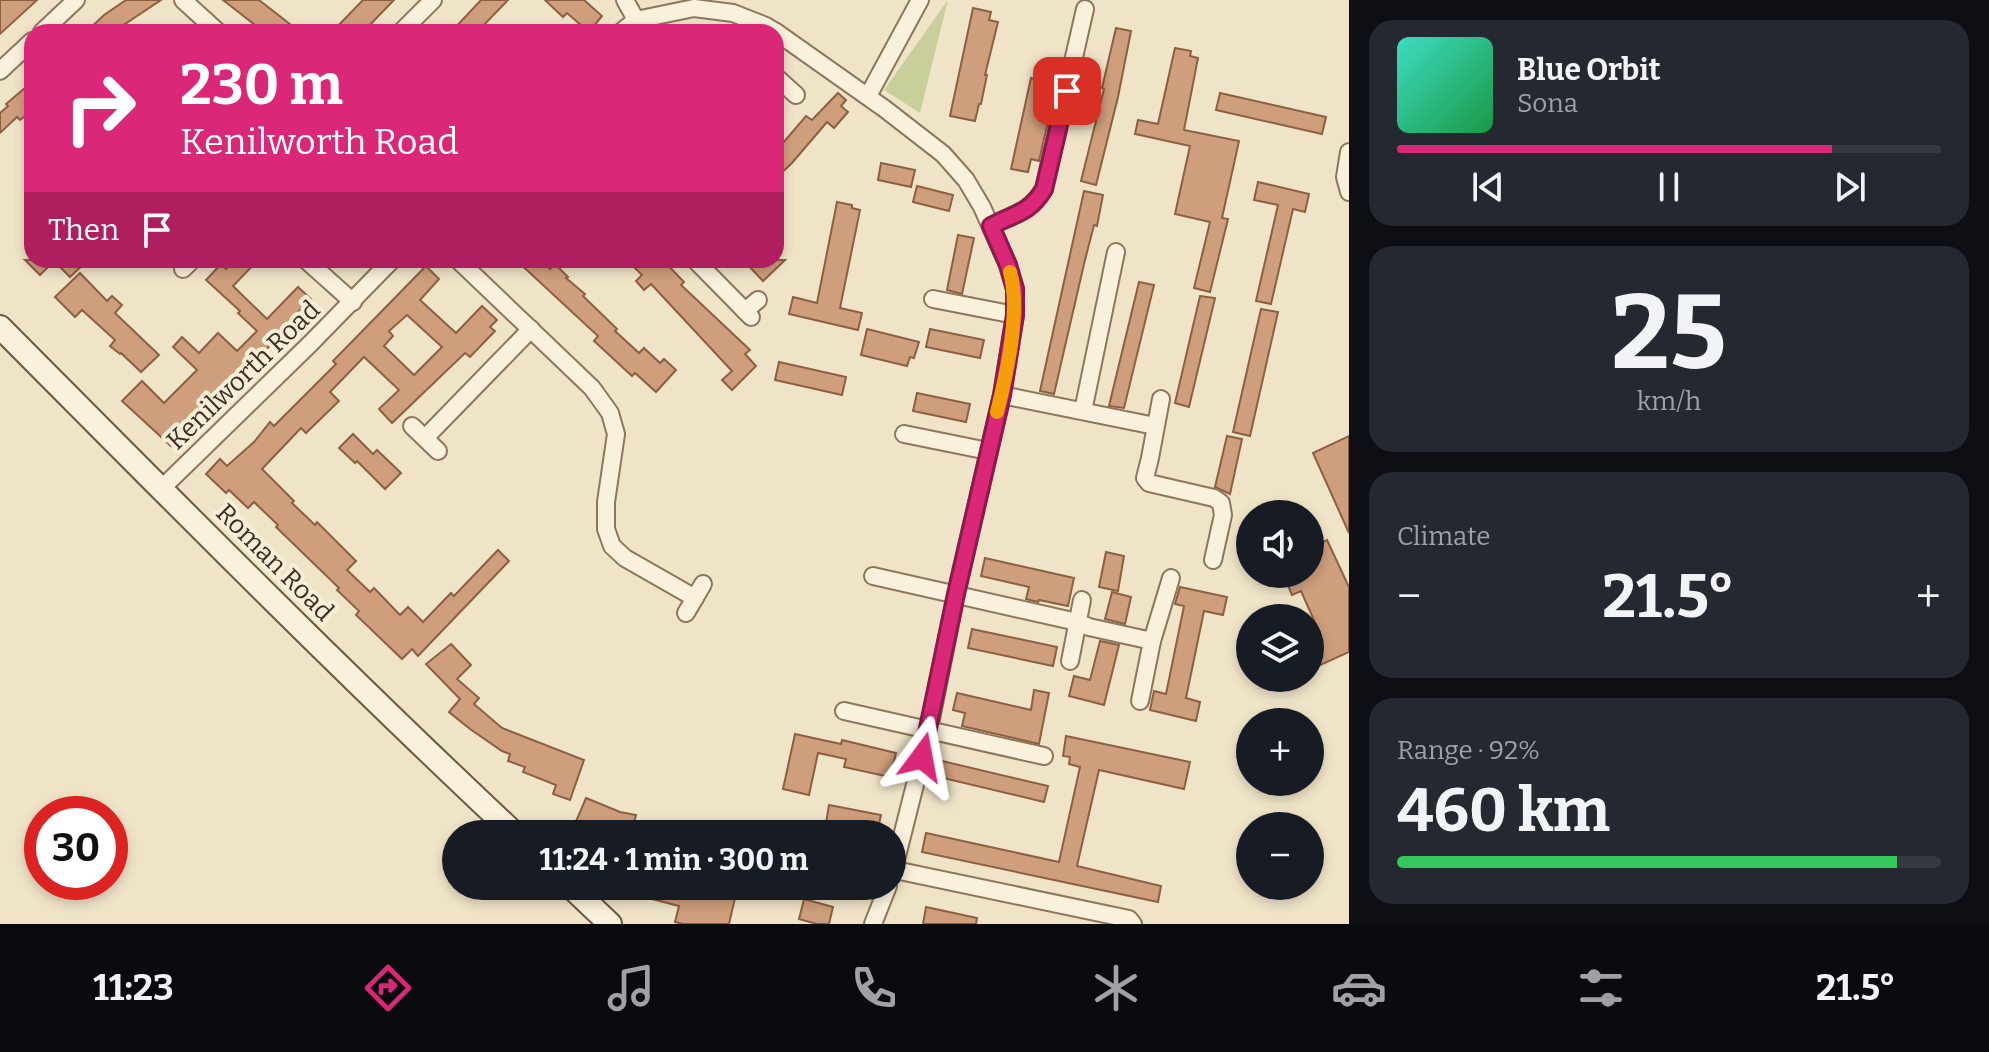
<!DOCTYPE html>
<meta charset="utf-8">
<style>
body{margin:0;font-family:Bitter,serif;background:#242831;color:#f1f3f6;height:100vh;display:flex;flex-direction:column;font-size:30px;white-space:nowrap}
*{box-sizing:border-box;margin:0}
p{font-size:26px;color:#9ea1a6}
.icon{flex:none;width:44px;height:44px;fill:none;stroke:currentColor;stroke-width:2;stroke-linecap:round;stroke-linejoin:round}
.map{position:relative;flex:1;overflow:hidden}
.sheet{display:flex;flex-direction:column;gap:20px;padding:20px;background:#0d0f14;width:640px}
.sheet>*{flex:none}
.hud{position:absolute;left:24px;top:24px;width:760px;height:244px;border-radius:24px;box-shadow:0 4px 12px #0003;background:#db2777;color:#fff;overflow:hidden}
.controls{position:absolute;left:1236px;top:500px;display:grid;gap:16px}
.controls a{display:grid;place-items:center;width:88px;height:88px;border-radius:50%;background:#171b24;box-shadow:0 4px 12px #0003;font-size:40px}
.speed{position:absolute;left:24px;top:796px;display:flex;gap:16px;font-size:40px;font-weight:700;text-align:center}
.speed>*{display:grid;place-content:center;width:104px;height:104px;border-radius:50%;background:#171b24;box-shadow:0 4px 12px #0003;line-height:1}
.speed .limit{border:12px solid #d22;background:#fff;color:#111}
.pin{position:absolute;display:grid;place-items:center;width:68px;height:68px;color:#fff;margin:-34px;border-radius:16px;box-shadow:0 4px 12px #0006}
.me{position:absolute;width:88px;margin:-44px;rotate:13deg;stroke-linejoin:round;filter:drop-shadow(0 0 6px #0008)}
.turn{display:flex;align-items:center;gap:28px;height:168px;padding:0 24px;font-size:36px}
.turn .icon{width:104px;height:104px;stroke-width:2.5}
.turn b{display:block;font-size:56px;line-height:68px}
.then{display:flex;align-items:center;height:76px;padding:0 24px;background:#0003;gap:16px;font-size:30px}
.big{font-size:60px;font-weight:700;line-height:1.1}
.sheet .tile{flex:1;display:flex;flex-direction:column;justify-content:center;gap:12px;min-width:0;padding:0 28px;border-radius:24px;background:#242831}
.sheet .dial{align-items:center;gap:0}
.dial b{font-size:104px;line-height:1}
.song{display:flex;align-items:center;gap:24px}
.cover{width:96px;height:96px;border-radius:12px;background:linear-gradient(135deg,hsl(170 70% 55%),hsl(140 70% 35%))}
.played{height:8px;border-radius:4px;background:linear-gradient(90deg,#db2777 80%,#363941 80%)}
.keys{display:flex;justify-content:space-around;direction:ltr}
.heat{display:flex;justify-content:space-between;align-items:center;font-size:44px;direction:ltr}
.charge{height:12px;border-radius:6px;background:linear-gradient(90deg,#34c759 92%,#363941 0)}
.trip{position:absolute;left:442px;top:820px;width:464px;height:80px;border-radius:40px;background:#171b24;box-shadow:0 4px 12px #0003;font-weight:700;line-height:80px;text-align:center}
.menu{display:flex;height:128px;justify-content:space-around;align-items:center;background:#090b0e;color:#9ea1a6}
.menu .icon{width:56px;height:56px}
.menu .selected{color:#db2777}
.menu b{font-size:36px;color:#f1f3f6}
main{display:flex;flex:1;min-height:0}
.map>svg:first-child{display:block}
.green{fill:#c9cf9b}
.building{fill:#cf9f7d;stroke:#8d5f41;stroke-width:2;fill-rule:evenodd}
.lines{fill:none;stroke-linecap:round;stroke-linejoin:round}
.street-casing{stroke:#8d765c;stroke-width:20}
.secondary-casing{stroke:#6f573f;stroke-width:26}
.street{stroke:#faf1dc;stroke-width:16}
.secondary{stroke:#faf1dc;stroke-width:22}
.route-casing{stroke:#8e194d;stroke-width:20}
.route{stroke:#db2777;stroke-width:14}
.slow{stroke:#f59e0b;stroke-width:14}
.labels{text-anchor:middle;stroke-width:8;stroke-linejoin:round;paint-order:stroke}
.street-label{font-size:26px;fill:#3d2e20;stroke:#f7eed8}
</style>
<main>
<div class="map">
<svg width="1349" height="924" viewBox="0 0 1349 924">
<rect width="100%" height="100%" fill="#f0e4c8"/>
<polygon class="green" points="948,0 920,113 884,90"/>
<g class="building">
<polygon points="0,0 37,0 0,34"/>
<polygon points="126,0 161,0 113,32 86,32 104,15"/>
<polygon points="223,0 259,0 300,32 264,32"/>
<polygon points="363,0 394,0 363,32 332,32"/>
<polygon points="481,0 508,0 477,32 451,32"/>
<polygon points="545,0 584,0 602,16 589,32 567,13 563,17"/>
<polygon points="973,8 991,12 989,20 998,22 985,75 987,75 981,104 979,104 975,121 950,116"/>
<polygon points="1116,28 1131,31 1118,97 1096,185 1081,181 1104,89 1102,88"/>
<polygon points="1175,48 1191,51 1190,56 1198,58 1184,130 1239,141 1222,218 1228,219 1210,292 1194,288 1210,222 1175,214 1190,146 1135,134 1138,120 1158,124"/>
<polygon points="1031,78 1046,82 1040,111 1050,113 1039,161 1031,159 1028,172 1011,169"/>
<polygon points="32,82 32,110 20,120 17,117 0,133 0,113 8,106 6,104"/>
<polygon points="838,93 846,100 841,106 848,112 834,128 827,122 792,163 776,178 776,151 806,116 812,120"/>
<polygon points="1220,93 1326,117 1322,134 1216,110"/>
<polygon points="881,163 915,170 911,187 878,180"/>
<polygon points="1258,182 1309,194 1305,212 1293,209 1271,304 1256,301 1278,205 1254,200"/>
<polygon points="917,186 953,195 949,211 913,202"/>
<polygon points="1084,191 1103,195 1097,226 1094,225 1084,264 1054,394 1040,391"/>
<polygon points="837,202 852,205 852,208 860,210 840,308 862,313 858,330 789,314 793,297 817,303"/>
<polygon points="958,235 974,238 962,294 947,290"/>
<polygon points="25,260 88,260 70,277 54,261 40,275"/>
<polygon points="235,260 258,260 233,286 267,319 298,287 311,299 290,320 294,323 240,374 238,372 220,391 218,389 186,421 191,425 171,446 122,401 142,381 164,403 197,370 173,347 182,337 199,353 218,333 237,351 257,331 238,313 240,311 206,280 221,264 226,269"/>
<polygon points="516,260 540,260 550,269 555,264 568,277 566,278 585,294 583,296 617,329 615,331 639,353 644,348 660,363 664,359 676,370 656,392 635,373 632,376 594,341 598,336"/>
<polygon points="627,260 663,260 684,282 681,285 750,350 745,354 756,366 732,390 722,380 732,371 651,284 644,290 636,281 642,275"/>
<polygon points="743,260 785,260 763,281"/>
<path d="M426,266L439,279L420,300L456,333L482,306L497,320L490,327L495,331L470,357L465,353L392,423L379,409L399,390L364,357L330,392L339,401L306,433L301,428L262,469L294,501L292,503L315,525L317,522L356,561L347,570L370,592L374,588L400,615L408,607L423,622L451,593L454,596L498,550L509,561L418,656L412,649L402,659L356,615L359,611L337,590L339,588L276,527L278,525L254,502L248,508L229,490L226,493L206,474L220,459L227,466L254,442L270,422L274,426L336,364L333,361ZM407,315L442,347L414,375L384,346L393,336L389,331Z"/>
<polygon points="80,273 107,301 112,296 122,305 115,313 159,355 141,372 121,353 120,354 110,346 115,340 82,310 75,317 55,297"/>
<polygon points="1139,282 1154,285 1124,408 1109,406"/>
<polygon points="1200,296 1215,298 1189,407 1175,403"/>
<polygon points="1261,309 1278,312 1250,436 1233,432"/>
<polygon points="867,329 919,342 914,358 910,357 907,366 861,355"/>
<polygon points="930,329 984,340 980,358 926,347"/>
<polygon points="779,362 846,377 842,395 775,380"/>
<polygon points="917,393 970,404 966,422 913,411"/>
<polygon points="353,434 373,454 377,450 401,473 385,489 357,461 355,463 339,448"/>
<polygon points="1227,436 1242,439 1230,494 1215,487"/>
<polygon points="1349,436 1349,533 1313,453"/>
<polygon points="1327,540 1349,587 1349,652 1316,667 1310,654 1310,630 1317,627 1301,591 1292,595 1283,574 1310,574 1310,548"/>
<polygon points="1106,552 1124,556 1118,591 1099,587"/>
<polygon points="985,558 1074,578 1068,606 1039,600 1038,602 1026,599 1029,587 981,576"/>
<polygon points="1180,587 1227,597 1223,615 1204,611 1186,698 1200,702 1196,721 1150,710 1154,691 1166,694 1184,606 1175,604"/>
<polygon points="1112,592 1131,597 1125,624 1105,619"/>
<polygon points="972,629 1057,647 1053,666 968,648"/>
<polygon points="1100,641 1119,645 1104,705 1069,696 1074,676 1090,680"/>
<polygon points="451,644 471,665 457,679 479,698 474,704 502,728 584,760 570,800 553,794 556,785 523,772 525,767 508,761 510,754 502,751 470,729 449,712 460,699 426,664"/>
<polygon points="1034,690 1049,693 1039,744 962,726 965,713 953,710 957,693 1031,710"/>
<polygon points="795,734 841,744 842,740 896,753 890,777 844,767 846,759 818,753 809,795 783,789"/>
<polygon points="1066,736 1190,762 1184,789 1099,770 1077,866 1161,886 1158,902 922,852 926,833 1059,862 1080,767 1069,764 1070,757 1063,756"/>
<polygon points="942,761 1048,786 1044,802 939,777"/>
<polygon points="586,798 620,812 636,815 631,834 592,834 574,826"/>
<polygon points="829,805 881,815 877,833 826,823"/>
<polygon points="651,886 696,886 695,890 735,898 729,924 683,924 675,922 679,906 648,898"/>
<polygon points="804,899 833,907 829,924 817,924 799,919"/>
<polygon points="926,907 977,918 976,924 923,924"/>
</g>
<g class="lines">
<g class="street-casing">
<g id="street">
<polyline points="183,0 218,32"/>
<polyline points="625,0 636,20"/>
<polyline points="42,32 76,0"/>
<polyline points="401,32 433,0"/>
<polyline points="621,32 636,20 694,8 733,13 766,26 776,32"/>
<polyline points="776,32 885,109 943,154 966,180 982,207 1008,265 1015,289 1015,315 1002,395 956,594 929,729 892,876"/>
<polyline points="0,71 32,41"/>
<polyline points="776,77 796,95"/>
<polyline points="868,96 920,0"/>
<polyline points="1349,152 1345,177 1349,192"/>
<path d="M991,226C1014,214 1030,212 1044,189L1085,9"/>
<polyline points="306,260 353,302"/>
<polyline points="458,260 592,388 610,413 616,434 606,502 606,529 612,546 625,558 695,598"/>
<polyline points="695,260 751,317"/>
<polyline points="183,269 192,260"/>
<polyline points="933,299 1015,315"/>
<polyline points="745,311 758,300"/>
<polyline points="1002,395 1155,426"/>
<polyline points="1161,399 1150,458 1145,478 1149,483 1214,498 1221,503 1223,515 1213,560"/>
<polyline points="1083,411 1116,252"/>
<polyline points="412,426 438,451"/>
<polyline points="904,434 988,451"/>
<polyline points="425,438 531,329"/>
<polyline points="161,489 311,343 392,260"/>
<polyline points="873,576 1077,622 1089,627 1152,641"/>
<polyline points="686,613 703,584"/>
<polyline points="1070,661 1082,600"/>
<polyline points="1140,701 1152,641 1171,578"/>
<polyline points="844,711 1044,756"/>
<polyline points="895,870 1129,919 1133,924"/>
<polyline points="873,924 888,886"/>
</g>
</g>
<g class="secondary-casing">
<g id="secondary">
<path d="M0,327C170,498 339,669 515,834"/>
<polyline points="570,886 610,924"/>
</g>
</g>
<use href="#street" class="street"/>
<use href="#secondary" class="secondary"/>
</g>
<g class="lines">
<g class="route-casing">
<path id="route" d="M922,757L956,594L1002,395L1015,315V289L1008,265L991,226C1015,213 1029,214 1044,189L1067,91"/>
</g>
<use href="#route" class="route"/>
<path class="slow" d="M997,412C1007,373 1021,311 1010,272"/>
</g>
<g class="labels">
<g class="street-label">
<text transform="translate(243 375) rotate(-44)" y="9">Kenilworth Road</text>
<text transform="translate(275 562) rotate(45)" y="9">Roman Road</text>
</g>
</g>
</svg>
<div class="controls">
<a><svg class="icon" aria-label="sound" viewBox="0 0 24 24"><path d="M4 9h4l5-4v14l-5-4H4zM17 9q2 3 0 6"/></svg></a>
<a><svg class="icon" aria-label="layers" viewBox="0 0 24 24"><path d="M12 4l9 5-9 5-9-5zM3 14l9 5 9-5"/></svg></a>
<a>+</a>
<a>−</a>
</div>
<div class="speed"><div class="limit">30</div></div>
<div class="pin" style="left:1067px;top:91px;background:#d93025"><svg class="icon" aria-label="arrive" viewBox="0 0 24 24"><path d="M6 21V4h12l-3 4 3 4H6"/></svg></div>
<svg class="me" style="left:922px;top:757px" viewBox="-20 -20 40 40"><path d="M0-17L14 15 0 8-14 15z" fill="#db2777" stroke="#fff" stroke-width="4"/></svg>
<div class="trip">11:24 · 1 min · 300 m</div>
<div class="hud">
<div class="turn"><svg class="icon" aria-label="right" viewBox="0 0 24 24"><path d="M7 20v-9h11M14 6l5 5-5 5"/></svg><div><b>230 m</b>Kenilworth Road</div></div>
<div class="then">Then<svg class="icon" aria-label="arrive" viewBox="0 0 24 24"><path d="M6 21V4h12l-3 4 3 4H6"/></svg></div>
</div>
</div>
<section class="sheet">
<div class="tile">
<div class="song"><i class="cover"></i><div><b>Blue Orbit</b><p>Sona</p></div></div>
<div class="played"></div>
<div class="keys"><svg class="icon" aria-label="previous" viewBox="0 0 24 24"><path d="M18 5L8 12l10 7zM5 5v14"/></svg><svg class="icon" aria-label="pause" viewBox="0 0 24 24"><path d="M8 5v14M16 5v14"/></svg><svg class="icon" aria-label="next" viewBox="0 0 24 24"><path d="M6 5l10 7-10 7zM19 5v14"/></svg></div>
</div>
<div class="tile dial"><b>25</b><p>km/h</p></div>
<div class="tile"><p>Climate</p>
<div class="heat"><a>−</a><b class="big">21.5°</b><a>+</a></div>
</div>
<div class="tile"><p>Range · 92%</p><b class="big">460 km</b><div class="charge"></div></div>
</section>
</main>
<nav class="menu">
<b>11:23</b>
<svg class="icon selected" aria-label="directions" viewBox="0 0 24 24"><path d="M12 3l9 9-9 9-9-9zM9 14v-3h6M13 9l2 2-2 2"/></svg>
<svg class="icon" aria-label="music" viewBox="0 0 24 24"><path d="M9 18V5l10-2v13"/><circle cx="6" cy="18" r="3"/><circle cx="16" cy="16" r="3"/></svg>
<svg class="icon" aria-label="phone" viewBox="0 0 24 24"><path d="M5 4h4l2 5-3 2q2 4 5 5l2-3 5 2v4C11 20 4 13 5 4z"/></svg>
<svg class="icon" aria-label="climate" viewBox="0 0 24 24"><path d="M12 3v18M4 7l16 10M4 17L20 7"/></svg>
<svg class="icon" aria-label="car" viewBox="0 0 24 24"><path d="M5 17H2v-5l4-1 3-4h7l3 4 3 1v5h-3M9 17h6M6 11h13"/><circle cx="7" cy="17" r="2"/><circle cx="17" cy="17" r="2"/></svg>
<svg class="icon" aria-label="filters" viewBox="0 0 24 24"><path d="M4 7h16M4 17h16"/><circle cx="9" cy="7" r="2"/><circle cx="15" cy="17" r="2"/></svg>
<b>21.5°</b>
</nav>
